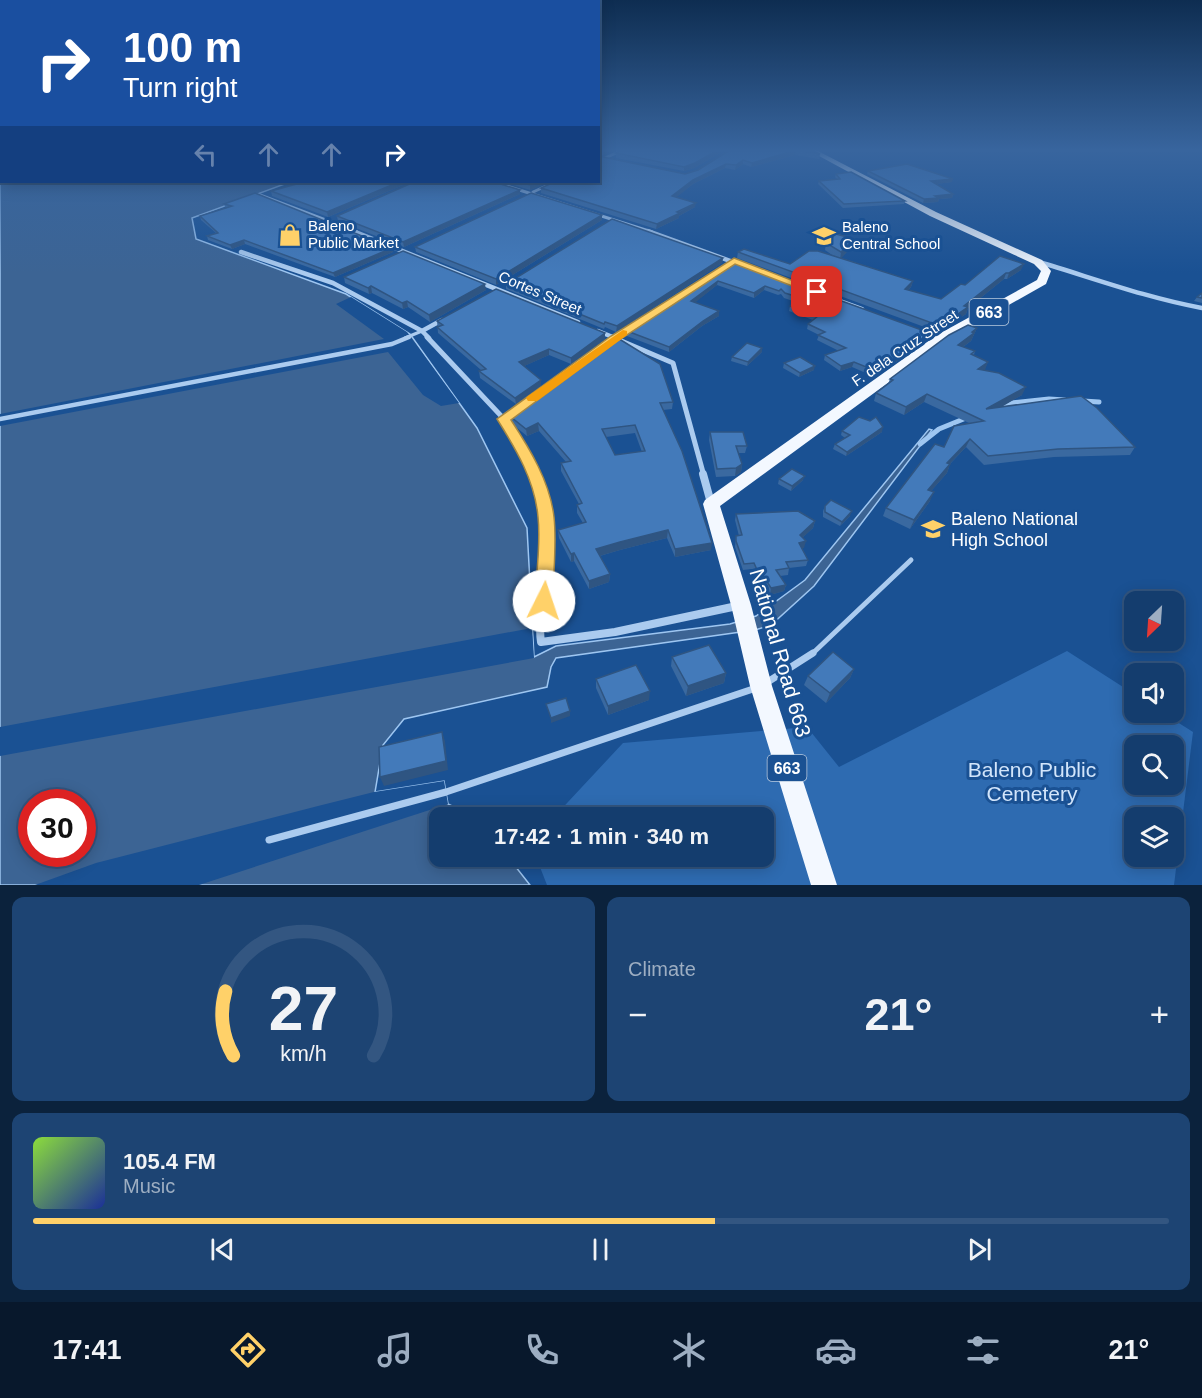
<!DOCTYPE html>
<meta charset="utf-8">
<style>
body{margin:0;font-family:Arial,sans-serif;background:#1d4473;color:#f1f3f6;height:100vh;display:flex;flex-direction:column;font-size:22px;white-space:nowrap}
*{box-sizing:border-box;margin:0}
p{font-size:20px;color:#9daec2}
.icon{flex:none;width:33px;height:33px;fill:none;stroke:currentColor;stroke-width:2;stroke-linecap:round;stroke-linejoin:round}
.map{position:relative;height:885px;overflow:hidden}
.sheet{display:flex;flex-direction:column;gap:12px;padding:12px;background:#0b223c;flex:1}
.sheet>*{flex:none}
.banner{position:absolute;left:0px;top:0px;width:600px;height:183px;box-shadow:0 3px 15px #0003,0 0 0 2px #335681;background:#1a4fa0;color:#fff;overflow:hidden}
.needle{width:39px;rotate:205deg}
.fabs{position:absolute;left:1124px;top:591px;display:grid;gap:12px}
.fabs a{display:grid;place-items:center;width:60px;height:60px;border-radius:12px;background:#143d6e;box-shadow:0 3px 15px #0003,0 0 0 2px #335681;font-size:30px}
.speed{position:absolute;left:18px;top:789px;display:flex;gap:12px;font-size:30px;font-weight:700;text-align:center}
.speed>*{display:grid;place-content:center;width:78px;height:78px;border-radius:50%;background:#143d6e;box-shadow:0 3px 15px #0003,0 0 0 2px #335681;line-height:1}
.speed .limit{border:9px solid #d22;background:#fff;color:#111}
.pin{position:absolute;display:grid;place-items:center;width:51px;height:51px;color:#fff;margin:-26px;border-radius:12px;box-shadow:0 3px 9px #0006}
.me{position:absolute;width:66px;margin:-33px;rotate:4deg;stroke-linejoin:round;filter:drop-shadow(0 0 4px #0008)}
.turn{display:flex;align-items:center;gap:21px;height:126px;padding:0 24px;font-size:27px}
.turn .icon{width:78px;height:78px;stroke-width:2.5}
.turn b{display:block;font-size:42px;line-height:51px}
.lanes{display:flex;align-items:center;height:57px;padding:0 24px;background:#0003;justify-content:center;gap:30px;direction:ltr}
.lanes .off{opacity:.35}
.big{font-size:45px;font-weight:700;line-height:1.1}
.sheet .widget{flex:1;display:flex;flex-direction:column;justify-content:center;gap:9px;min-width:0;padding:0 21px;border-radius:12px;background:#1d4473}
.sheet .dial{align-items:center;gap:0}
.dial svg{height:156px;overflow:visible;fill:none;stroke:#335681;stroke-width:7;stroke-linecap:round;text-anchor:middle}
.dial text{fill:#f1f3f6;stroke:none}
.song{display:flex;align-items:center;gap:18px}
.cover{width:72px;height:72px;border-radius:9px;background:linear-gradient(135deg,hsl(90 70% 55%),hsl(230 70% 35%))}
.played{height:6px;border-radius:3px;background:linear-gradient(90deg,#ffd169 60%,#335681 60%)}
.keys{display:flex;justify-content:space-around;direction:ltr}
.heat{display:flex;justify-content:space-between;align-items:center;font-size:33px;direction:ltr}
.sheet .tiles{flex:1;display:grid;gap:12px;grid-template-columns:1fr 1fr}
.widget:last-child{grid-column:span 2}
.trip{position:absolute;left:429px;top:807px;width:345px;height:60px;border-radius:12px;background:#143d6e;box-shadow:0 3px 15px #0003,0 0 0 2px #335681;font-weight:700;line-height:60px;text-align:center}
.menu{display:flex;height:96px;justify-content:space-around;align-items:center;background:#08182c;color:#9daec2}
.menu .icon{width:42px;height:42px}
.menu .active{color:#ffd169}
.menu b{font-size:27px;color:#f1f3f6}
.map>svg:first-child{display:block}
.green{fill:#2e6bb1;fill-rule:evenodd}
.water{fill:#3c6494;stroke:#9ec6f1;stroke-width:1.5;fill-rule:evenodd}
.pier{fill:#1a5193}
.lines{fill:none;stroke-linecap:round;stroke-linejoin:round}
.stream{stroke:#9ec6f1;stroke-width:5}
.lane-far3{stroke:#abcbef;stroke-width:3}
.lane-far2{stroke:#abcbef;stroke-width:4.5}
.lane-far1{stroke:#abcbef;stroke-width:5}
.lane{stroke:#abcbef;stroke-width:7}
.street-far3{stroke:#abcbef;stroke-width:3}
.street-far2{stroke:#abcbef;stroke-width:4.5}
.street-far1{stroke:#abcbef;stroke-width:5}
.street{stroke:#abcbef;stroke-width:8}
.primary{fill:#f3f8ff;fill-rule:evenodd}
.wall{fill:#3a69a0;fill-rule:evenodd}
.shaded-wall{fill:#2f5582}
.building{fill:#437aba;stroke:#2f5582;stroke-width:1.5;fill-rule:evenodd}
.route{fill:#ffd169;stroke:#a68844;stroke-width:1.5}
.slow{fill:#f59e0b}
.labels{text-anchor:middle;stroke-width:6;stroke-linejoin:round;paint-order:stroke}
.far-poi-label{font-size:15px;fill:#fff;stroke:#1a5193;text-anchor:start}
.far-street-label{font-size:15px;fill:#fff;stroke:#1a5193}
.shield{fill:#1a5193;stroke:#bacbdf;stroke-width:1.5}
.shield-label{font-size:16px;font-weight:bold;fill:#fff}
.poi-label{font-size:18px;fill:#fff;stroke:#1a5193;text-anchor:start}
.near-street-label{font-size:21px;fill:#fff;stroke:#1a5193}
.near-park-label{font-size:21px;fill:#d2e5fb;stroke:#1a5193}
</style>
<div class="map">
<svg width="1202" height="885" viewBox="0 0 1202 885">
<rect width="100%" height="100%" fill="#1a5193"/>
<path class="green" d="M1067,651L1134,694V712L1163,713L1193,732L1174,885H547L536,857L764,856V818L554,817L623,743L807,727L839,767ZM1134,746H1173V784H1134ZM1134,818H1173V856H1134Z"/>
<path class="water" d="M0,150L2,182H290L192,218L196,239L346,294L410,334L477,428L527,528L534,657L556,646L730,624L756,616L805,580L929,429L932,430L814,586L771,625L755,630L556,658L551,667L547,687L404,719L383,745L375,792L444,781L448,804L475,817L440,818V856L508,857L530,885H0ZM32,802H82V854H32Z"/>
<g class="pier">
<polygon points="351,297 407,332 459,403 441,406 423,395 388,352 0,426 0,414 384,339 336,304"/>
<polygon points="532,628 534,658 0,756 0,727"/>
<polygon points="444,781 448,804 199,885 35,885 96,863 318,806 374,792"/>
</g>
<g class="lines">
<g class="stream">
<polyline points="1083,401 1099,402"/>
<polyline points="1002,404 1049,399 1065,400"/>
<polyline points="920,444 939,429 966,418"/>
</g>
<polyline class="lane-far3" points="405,338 422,331"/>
<polyline class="lane-far2" points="0,419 392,344 409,337"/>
<polyline class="lane-far1" points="812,654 911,560"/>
<g class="lane">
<polyline points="766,683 813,653"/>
<polyline points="269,840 446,792 756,688"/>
</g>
<g class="street-far3">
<polyline points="598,161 623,150"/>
<polyline points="494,182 652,232"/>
<polyline points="533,192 555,182"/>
<polyline points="260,195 357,232"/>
</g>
<g class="street-far2">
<polyline points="353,231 578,322"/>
<polyline points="648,231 862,309"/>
<polyline points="241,252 333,283 422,331 429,338"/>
<path d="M1039,262C1093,278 1147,298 1202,308"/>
<polyline points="422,331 442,320"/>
<polyline points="598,331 615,338"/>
<polyline points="615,338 734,261"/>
</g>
<g class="street-far1">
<polyline points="427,337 504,419 530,400"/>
<polyline points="612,337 673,363 704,476"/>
<polyline points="611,341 617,337"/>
<polyline points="540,392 588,358"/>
<polyline points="504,419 533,476"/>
</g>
<g class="street">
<path d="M533,474C546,510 549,548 546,586C544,605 538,623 541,642L615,632L737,606"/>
<polyline points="703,474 711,503"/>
</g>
<polygon class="primary" points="808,150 816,150 936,212 1042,260 1051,271 1046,284 945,341 720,506 751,605 772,686 837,885 811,885 750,686 731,605 703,504 705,500 937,335 1037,280 1041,271 1034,264 930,216"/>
</g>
<g class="wall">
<polygon points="598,150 615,150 603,155 598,155"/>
<polygon points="622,150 725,150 694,168 684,171 616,158 616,153"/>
<polygon points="730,150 811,150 820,154 819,159 795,155 751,167 743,164 735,170 725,168 693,184 676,197 695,207 679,216 679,218 656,229 541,193 541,188 685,174 698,170"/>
<polygon points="868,171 952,182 935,184 953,194 952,198 939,199 938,202 923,203 867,174"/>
<polygon points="836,174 905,201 904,204 843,208 818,184 819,181 837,179 835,177"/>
<polygon points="304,182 410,182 328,217 272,196 271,191"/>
<polygon points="504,182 549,182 530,190"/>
<polygon points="520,190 520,194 404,247 338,221 337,216"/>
<polygon points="224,204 392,248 393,252 335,277 245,244 232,249 208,240 207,236 216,233 201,220 200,216 227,208 225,207"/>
<polygon points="602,220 496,285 416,252 415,247"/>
<polygon points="826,243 852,246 841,258 913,281 911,287 908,290 941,299 965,285 1000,256 1021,270 1007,279 1004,279 968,308 966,314 938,332 737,258 738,252 790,264 835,257 825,250"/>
<polygon points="723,258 722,263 616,332 605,327 604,329 506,289 506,284"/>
<polygon points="734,262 930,333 929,338 875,377 852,367 840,371 824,360 825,355 839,351 817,340 819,335 807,329 808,324 813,320 789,311 790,306 796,302 784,298 781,294 778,295 764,290 754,298 717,285 695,302 719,316 702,326 669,352 627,336 627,331"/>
<polygon points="344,277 486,290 430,322 408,307 403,309 372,293 369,294 345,283"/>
<polygon points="1202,293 1202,303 1194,301 1197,297"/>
<polygon points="437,321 605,333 605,339 571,364 549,355 524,366 541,380 541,386 516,404 480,378 479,371 481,370 438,333"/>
<polygon points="977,328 971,341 963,347 975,351 974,355 988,362 984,370 1022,395 1000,407 1135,447 1130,455 1054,457 984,465 966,447 950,464 947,473 931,491 930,501 910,529 883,516 886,508 944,447 969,423 924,402 904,415 874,401 876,393 888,384 890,379"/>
<polygon points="762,352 747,366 731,361 732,357"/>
<path d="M581,362L673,402L672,409L663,410L711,550L675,557L667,538L620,550L600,556L610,574L609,582L589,589L574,561L571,562L559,538L558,530L583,523L577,513V505L579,504L561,471V463L566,462L539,431L527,436L512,424L511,421L510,414L524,408L523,403L581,365ZM635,433L642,452L615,455L606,437Z"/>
<polygon points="784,363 814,370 799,377 783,368"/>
<polygon points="842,431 882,432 846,456 833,449 835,444 845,438 841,435"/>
<polygon points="710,432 747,446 745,453 738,453 742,464 741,472 735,476 716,477 709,440"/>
<polygon points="779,479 803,480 791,491 778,484"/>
<polygon points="825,506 850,516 840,526 823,517 823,511"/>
<polygon points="736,514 815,521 813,528 803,537 804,548 802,548 808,560 806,566 789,568 788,575 780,576 786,585 784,591 770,595 760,579 757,579 752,569 743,570 735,547 736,536 739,536 735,520"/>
<polygon points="672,657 726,673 724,683 686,696 671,666"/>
<polygon points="854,669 850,678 826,703 804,685 808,676"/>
<polygon points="596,679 649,700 608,715 596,688"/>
</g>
<g class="shaded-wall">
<polygon points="606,150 615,150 603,155 603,151"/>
<polygon points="718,150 725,150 694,168 684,171 684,167"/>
<polygon points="796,150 795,155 751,167 752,163"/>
<polygon points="743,160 743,164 735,170 736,165"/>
<polygon points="726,164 725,168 693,184 672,201 672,196 693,180"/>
<polygon points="953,179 952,182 930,185 931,181"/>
<polygon points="399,182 410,182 328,217 327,212"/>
<polygon points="538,182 549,182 530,190 530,185"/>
<polygon points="520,190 520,194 404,247 403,242"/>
<polygon points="953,194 952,198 939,199 938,202 923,203 924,199 935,196"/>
<polygon points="696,203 695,207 679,216 679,218 656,229 657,224"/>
<polygon points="602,215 602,220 496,285 496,279"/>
<polygon points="854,239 852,246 840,260 841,252"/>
<polygon points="244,240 245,244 232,249 230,245"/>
<polygon points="392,248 393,252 335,277 333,273"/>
<polygon points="723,258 722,263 616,332 617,326"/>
<polygon points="1024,264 1021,270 1007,279 1009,273"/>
<polygon points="1006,273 1004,279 968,308 966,314 938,332 940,326"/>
<polygon points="718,281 717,285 691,306 691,301"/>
<polygon points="913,281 911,287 903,295 905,289"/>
<polygon points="485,284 486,290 430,322 429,315"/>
<polygon points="371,286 372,293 369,294 368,288"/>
<polygon points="765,286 764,290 754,298 754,293"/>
<polygon points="407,301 408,307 403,309 402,303"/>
<polygon points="719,311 719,316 702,326 669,352 669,347 703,321"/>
<polygon points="977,328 971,341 956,352 958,345"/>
<polygon points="605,333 605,339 571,364 571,358"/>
<polygon points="930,333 929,338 875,377 876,371"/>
<polygon points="762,348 762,352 747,366 748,362"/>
<polygon points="549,349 549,355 520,368 519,362"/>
<polygon points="854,362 852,367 840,371 841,366"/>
<polygon points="988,362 985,370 975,377 978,369"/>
<polygon points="815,366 814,370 799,377 800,373"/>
<polygon points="541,380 541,386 516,404 515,398"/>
<polygon points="1026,387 1022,395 983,418 986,409"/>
<polygon points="927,394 924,402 904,415 906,407"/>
<polygon points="538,423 539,431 527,436 526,429"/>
<polygon points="883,427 882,432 846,456 847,452"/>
<polygon points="970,439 966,447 943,471 947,463"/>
<polygon points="742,464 741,472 735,476 736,468"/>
<polygon points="950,464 947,473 925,498 928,490"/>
<polygon points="805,476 803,480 791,491 792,486"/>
<polygon points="934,492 930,501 910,529 914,520"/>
<polygon points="852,511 850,516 840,526 842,522"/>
<polygon points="815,521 813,528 799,541 800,535"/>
<polygon points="668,530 667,538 620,550 596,557 596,549 620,542"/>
<polygon points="806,541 804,548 798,550 799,543"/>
<polygon points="712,543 711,550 675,557 675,549"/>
<polygon points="574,553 574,561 571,562 571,554"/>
<polygon points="610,574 609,582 589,589 589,581"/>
<polygon points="786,585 784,591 770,595 771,588"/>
<polygon points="854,669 850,678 826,703 830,693"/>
<polygon points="726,673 724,683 686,696 688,686"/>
<polygon points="650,691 649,700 608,715 608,706"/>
<polygon points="570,711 570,716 551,723 551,718"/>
<polygon points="442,732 445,741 448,770 384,786 380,777"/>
</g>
<g class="building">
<polygon points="622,150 718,150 695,163 684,167 616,153"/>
<polygon points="730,150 811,150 820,154 796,150 752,163 743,160 736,165 726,164 693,180 672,196 696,203 677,212 680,213 657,224 541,188 554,182 598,182 598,156 685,174 698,170"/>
<polygon points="907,164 953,179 931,181 953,194 935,196 939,198 924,199 868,171"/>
<polygon points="851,172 905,201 844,204 819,181 840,179 836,174"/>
<polygon points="304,182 399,182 327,212 271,191"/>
<polygon points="414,182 494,182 520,190 403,242 337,216"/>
<polygon points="519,182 538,182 530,185"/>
<polygon points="255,193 392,248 333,273 244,240 230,245 207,236 218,233 200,216 232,206 224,204"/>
<polygon points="531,193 602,215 496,279 415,247"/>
<polygon points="612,219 723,258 617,326 605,322 604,324 506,284"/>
<polygon points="836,234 854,239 841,252 826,243"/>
<polygon points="744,249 790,264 809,251 818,251 913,281 905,289 941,299 961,284 965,285 1000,256 1024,264 1009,273 1006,273 964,306 968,307 940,326 738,252"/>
<polygon points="403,251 485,284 429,315 407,301 402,303 371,286 368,288 344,277"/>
<polygon points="734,262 930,333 876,371 854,362 841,366 825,355 846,348 818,335 825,332 808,324 818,316 790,306 801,298 785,293 781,289 779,291 765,286 754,293 718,281 691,301 719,311 703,321 669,347 627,331"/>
<polygon points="496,289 605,333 571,358 549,349 519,362 541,380 515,398 479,371 486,369 437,327 443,325 437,321"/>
<polygon points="1202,293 1202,298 1197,297"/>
<polygon points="968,325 977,328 972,332 974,333 958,345 975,351 971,354 988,362 978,369 999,373 1026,387 986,409 1081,396 1097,408 1135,447 1058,449 988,456 970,439 947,463 950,464 928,490 934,492 914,520 886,508 935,444 944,447 954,426 984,421 927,394 906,407 876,393 893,380 890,379 949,335"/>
<path d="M616,337L660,364L673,402L660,403L682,451L712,543L675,549L668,530L620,542L596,549L610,574L589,581L574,553L571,554L558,530L586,522L577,505L582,503L561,463L571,461L538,423L526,429L511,417L510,414L526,407L523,403L584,363L581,362ZM635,425L645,451L615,455L602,429Z"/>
<polygon points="747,343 762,348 748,362 732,357"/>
<polygon points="800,357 815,366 800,373 784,363"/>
<polygon points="859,417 870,421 876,417 883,427 847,452 835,444 850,435 842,431"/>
<polygon points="710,432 743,432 747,446 736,446 742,464 736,468 717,469"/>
<polygon points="792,469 805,476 792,486 779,479"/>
<polygon points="831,500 852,511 842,522 825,512 825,506"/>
<polygon points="798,511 815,521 800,535 806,541 799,543 808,560 786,562 789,568 776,570 786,585 771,588 761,572 758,572 754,563 744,564 736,541 736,536 742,535 736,514"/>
<polygon points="709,645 726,673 688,686 672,657"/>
<polygon points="833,652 854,669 830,693 808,676"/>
<polygon points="636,665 650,691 608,706 596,679"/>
<polygon points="566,698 570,711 551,718 546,704"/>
<polygon points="442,732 446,761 380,777 379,747"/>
</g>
<linearGradient id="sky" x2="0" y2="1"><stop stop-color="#0e2d51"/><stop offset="0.55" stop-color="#38659e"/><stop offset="1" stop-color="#38659e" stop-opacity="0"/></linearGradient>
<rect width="1202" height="273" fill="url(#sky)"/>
<path class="route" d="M734,258L822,292L813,294L735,264L619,340L511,420C530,449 550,482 554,517C557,544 553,574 553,601L550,606L544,608L538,606L535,601C536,574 541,544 538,517C535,481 516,449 497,419L611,336Z"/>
<polygon class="slow" points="623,330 627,331 627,335 537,401 528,401 526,398 528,396"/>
<defs>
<g id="shop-bare" transform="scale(1.8)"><path d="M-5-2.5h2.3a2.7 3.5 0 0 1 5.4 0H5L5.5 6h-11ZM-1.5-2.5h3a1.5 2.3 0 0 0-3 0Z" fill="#ffd169" stroke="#1a5193" stroke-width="2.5" paint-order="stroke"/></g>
<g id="school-bare" transform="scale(1.8)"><path d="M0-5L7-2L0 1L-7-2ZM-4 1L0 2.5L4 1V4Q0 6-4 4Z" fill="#ffd169" stroke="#1a5193" stroke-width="2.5" paint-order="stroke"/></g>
</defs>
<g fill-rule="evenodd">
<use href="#shop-bare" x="290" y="235"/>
<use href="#school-bare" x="824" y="236"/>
<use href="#school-bare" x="933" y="529"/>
</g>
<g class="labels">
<g class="far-poi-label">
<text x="308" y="231">Baleno<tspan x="308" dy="17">Public Market</tspan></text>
<text x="842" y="232">Baleno<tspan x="842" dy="17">Central School</tspan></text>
</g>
<g class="far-street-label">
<text transform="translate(540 293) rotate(23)" y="5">Cortes Street</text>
<text transform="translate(905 348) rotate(-34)" y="5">F. dela Cruz Street</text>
</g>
<g class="shield">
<rect x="969.5" y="299" width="39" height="26" rx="4.5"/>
<rect x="767.5" y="755" width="39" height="26" rx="4.5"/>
</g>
<g class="shield-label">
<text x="989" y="318">663</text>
<text x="787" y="774">663</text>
</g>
<g class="poi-label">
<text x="951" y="525">Baleno National<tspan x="951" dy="21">High School</tspan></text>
</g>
<g class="near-street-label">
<text transform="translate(780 653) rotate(74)" y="7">National Road 663</text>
</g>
<g class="near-park-label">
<text x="1032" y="777">Baleno Public<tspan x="1032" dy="24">Cemetery</tspan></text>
</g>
</g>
</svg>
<div class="fabs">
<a><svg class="needle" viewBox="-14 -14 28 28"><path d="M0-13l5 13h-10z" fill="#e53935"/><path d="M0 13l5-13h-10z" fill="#9daec2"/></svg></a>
<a><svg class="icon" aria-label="sound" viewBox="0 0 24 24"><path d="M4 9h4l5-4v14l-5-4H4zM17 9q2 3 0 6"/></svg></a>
<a><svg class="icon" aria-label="search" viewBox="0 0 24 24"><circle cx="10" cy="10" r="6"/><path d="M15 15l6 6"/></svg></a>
<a><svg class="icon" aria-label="layers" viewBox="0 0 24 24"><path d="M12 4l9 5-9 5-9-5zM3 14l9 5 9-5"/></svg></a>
</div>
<div class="speed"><div class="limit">30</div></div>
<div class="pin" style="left:817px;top:292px;background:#d93025"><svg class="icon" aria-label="arrive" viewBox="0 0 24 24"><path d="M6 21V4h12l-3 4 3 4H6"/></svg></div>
<svg class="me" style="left:544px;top:601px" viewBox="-20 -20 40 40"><circle r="19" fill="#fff"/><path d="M0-13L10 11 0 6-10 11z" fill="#ffd169"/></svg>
<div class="trip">17:42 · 1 min · 340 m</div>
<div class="banner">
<div class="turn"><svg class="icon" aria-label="right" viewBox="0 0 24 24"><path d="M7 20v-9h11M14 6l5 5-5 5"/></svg><div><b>100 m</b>Turn right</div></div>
<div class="lanes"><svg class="icon off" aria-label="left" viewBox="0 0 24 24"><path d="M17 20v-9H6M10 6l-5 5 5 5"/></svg><svg class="icon off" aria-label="ahead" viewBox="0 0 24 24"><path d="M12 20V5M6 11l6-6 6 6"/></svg><svg class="icon off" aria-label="ahead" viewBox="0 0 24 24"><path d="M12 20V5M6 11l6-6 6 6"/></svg><svg class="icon" aria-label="right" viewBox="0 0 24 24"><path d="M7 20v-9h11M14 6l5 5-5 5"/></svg></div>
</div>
</div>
<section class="sheet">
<div class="tiles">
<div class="widget dial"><svg viewBox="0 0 100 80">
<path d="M14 69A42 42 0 1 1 86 69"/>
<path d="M14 69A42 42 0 0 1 10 36" stroke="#ffd169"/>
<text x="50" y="56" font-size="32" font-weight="700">27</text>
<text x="50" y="72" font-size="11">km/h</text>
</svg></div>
<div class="widget"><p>Climate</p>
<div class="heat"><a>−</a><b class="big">21°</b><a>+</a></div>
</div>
<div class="widget">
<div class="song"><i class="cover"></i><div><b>105.4 FM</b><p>Music</p></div></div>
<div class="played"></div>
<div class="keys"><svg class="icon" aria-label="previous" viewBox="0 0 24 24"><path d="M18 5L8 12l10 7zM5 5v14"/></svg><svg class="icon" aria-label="pause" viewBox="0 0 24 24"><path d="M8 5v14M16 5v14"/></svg><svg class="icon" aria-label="next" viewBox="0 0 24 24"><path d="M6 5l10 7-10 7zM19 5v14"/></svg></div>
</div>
</div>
</section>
<nav class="menu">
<b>17:41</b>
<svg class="icon active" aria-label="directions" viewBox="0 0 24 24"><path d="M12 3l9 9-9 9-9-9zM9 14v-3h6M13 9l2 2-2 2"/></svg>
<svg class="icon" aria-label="music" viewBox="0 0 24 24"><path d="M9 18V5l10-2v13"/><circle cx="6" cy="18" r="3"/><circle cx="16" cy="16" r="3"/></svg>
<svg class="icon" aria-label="phone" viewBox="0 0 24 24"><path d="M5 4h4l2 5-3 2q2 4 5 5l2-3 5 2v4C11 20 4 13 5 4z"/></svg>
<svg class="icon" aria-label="climate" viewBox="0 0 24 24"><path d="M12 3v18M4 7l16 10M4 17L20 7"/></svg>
<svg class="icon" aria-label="car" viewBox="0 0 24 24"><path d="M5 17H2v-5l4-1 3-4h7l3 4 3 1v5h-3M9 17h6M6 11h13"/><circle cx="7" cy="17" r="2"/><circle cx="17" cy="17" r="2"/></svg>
<svg class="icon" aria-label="filters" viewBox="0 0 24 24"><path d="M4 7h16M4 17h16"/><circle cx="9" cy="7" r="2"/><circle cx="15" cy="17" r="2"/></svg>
<b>21°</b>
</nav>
